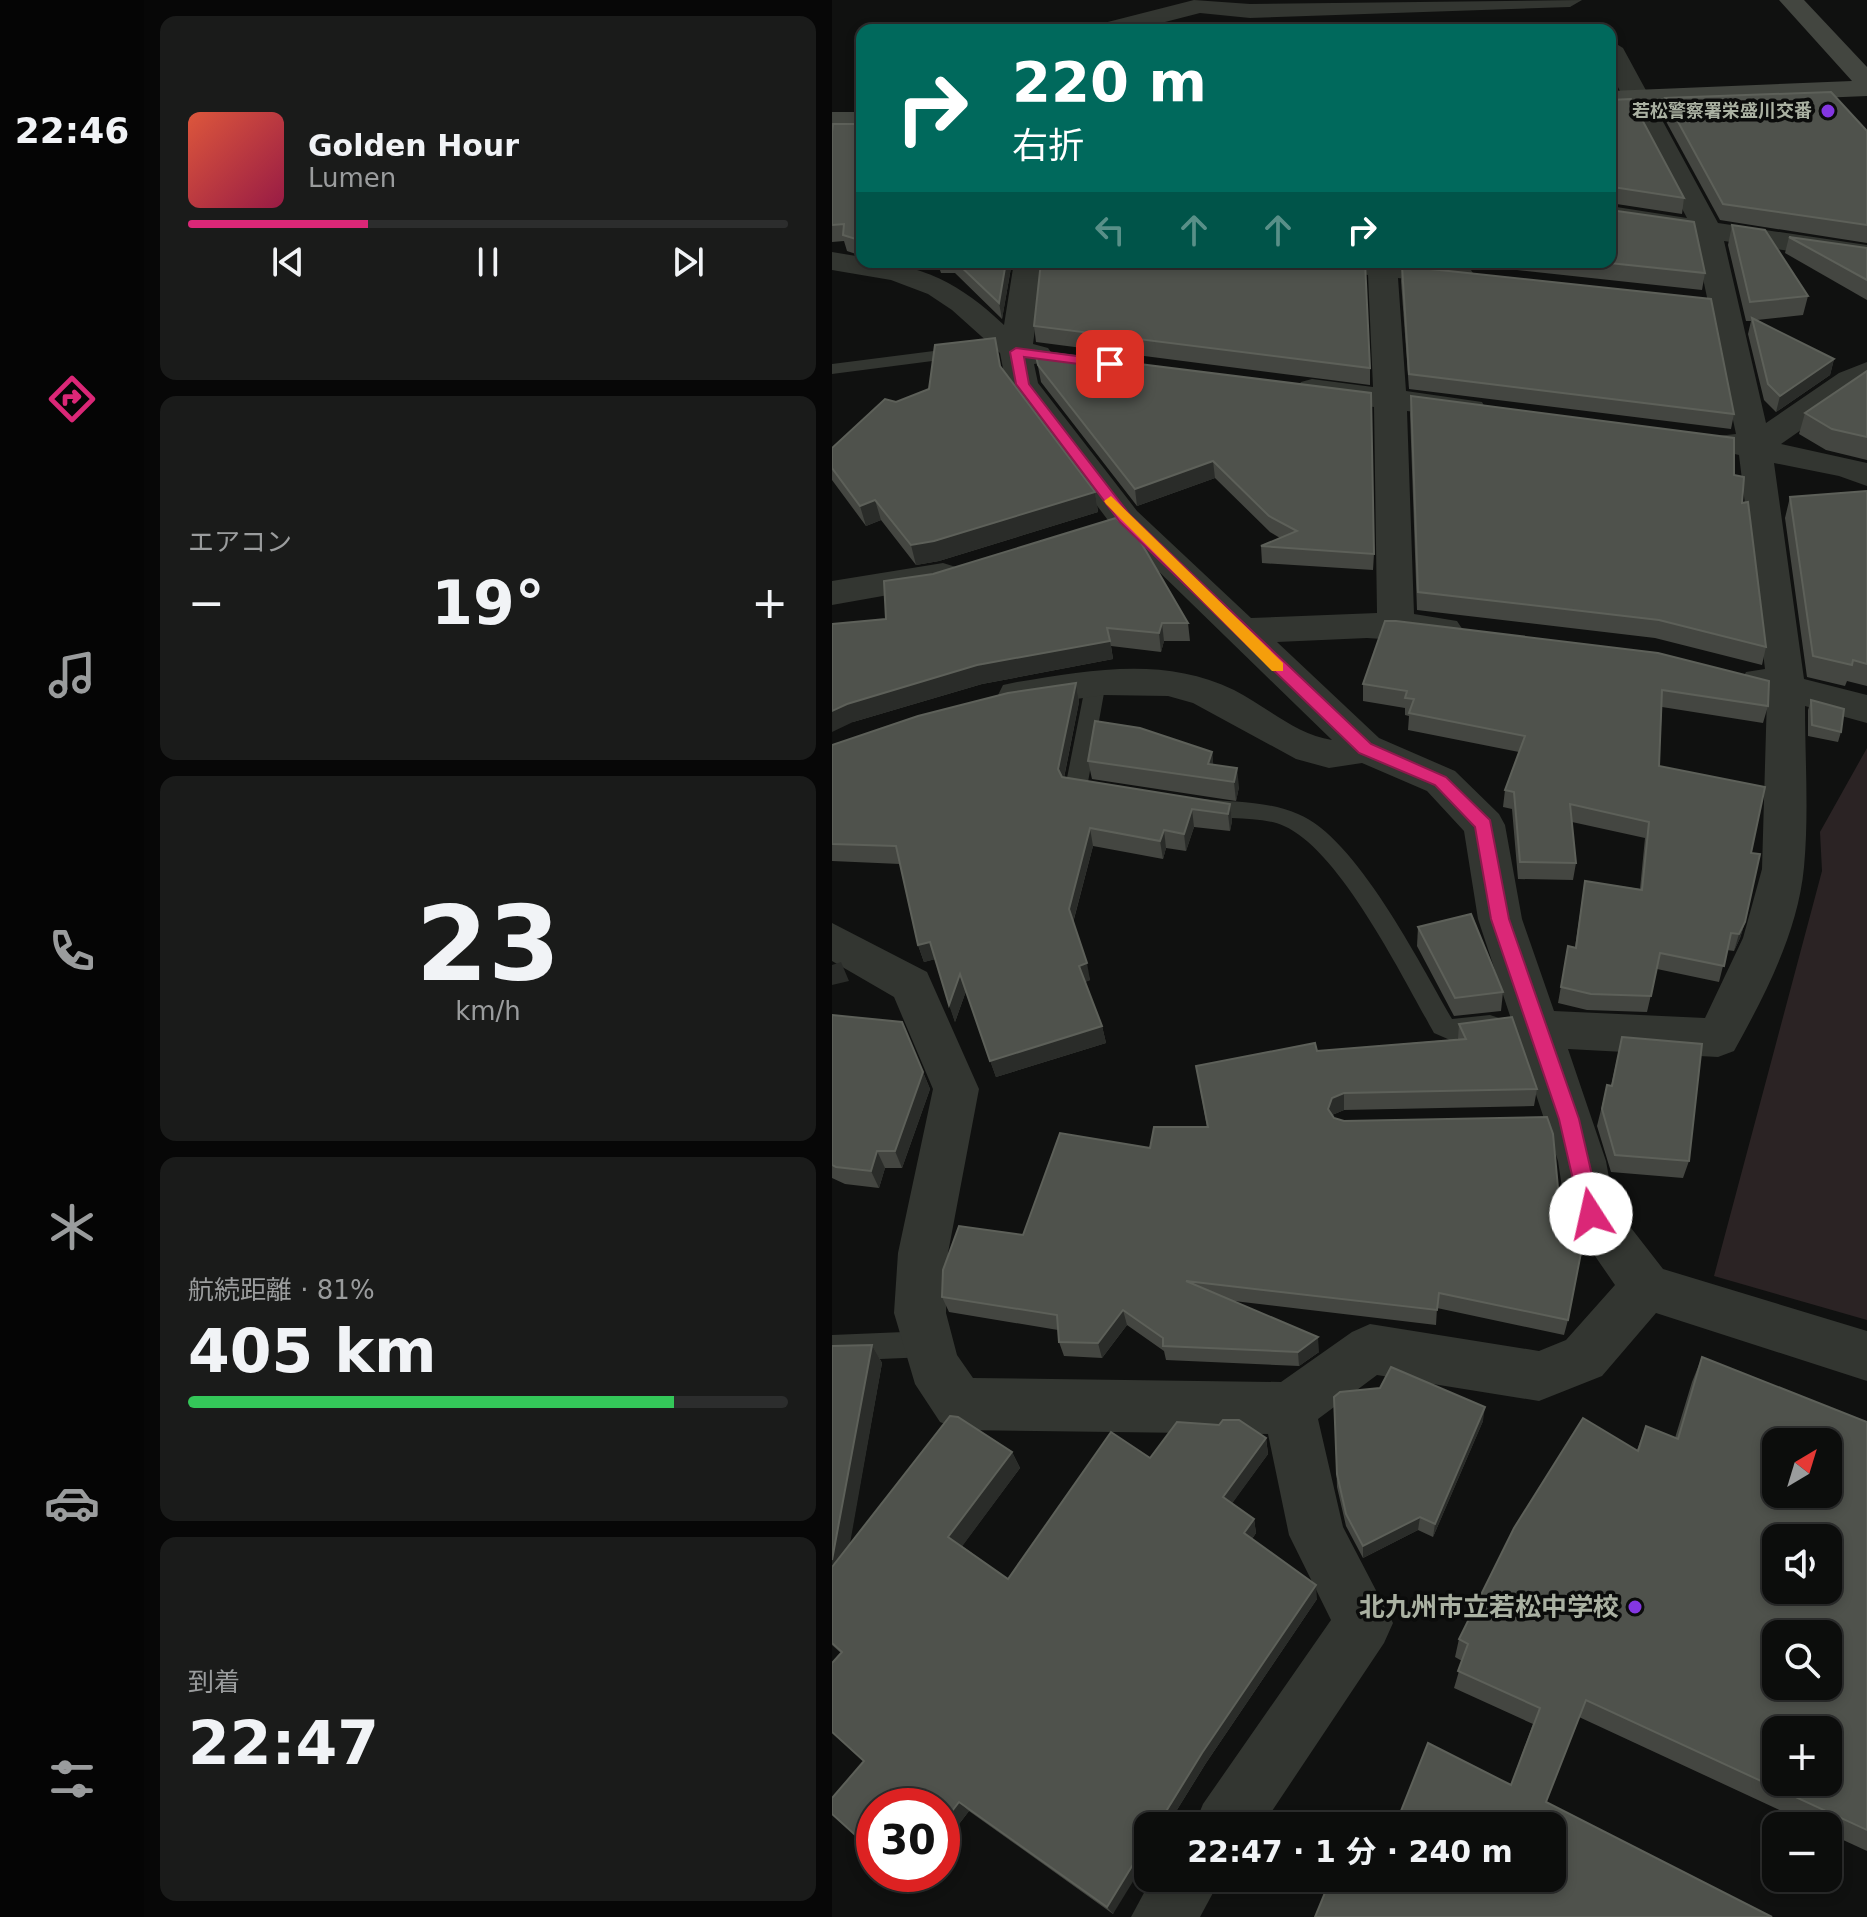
<!DOCTYPE html>
<html lang="ja">
<meta charset="utf-8">
<style>
body{margin:0;font-family:"DejaVu Sans","Noto Sans JP",sans-serif;background:#1a1b1a;color:#f1f3f6;height:100vh;display:flex;flex-direction:column;font-size:30px;white-space:nowrap}
*{box-sizing:border-box;margin:0}
p{font-size:26px;color:#9a9c9d}
.icon{flex:none;width:44px;height:44px;fill:none;stroke:currentColor;stroke-width:2;stroke-linecap:round;stroke-linejoin:round}
.map{position:relative;flex:1;overflow:hidden}
.panel{display:flex;flex-direction:column;gap:16px;padding:16px;background:#070707;width:688px}
.panel>*{flex:none}
.guide{position:absolute;left:24px;top:24px;width:760px;height:244px;border-radius:16px;box-shadow:0 4px 12px #0003,0 0 0 2px #2c2d2d;background:#00695c;color:#fff;overflow:hidden}
.needle{width:52px;rotate:38deg}
.tools{position:absolute;left:930px;top:1428px;display:grid;gap:16px}
.tools a{display:grid;place-items:center;width:80px;height:80px;border-radius:16px;background:#0c0d0c;box-shadow:0 4px 12px #0003,0 0 0 2px #2c2d2d;font-size:40px}
.speed{position:absolute;left:24px;top:1788px;display:flex;gap:16px;font-size:40px;font-weight:700;text-align:center}
.speed>*{display:grid;place-content:center;width:104px;height:104px;border-radius:50%;background:#0c0d0c;box-shadow:0 4px 12px #0003,0 0 0 2px #2c2d2d;line-height:1}
.speed .limit{border:12px solid #d22;background:#fff;color:#111}
.pin{position:absolute;display:grid;place-items:center;width:68px;height:68px;color:#fff;margin:-34px;border-radius:16px;box-shadow:0 4px 12px #0006}
.me{position:absolute;width:88px;margin:-44px;rotate:350deg;stroke-linejoin:round;filter:drop-shadow(0 0 6px #0008)}
.turn{display:flex;align-items:center;gap:28px;height:168px;padding:0 24px;font-size:36px}
.turn .icon{width:104px;height:104px;stroke-width:2.5}
.turn b{display:block;font-size:56px;line-height:68px}
.lanes{display:flex;align-items:center;height:76px;padding:0 24px;background:#0003;justify-content:center;gap:40px;direction:ltr}
.lanes .off{opacity:.35}
.big{font-size:60px;font-weight:700;line-height:1.1}
.panel .tile{flex:1;display:flex;flex-direction:column;justify-content:center;gap:12px;min-width:0;padding:0 28px;border-radius:16px;background:#1a1b1a}
.panel .dial{align-items:center;gap:0}
.dial b{font-size:104px;line-height:1}
.song{display:flex;align-items:center;gap:24px}
.cover{width:96px;height:96px;border-radius:12px;background:linear-gradient(135deg,hsl(10 70% 55%),hsl(340 70% 35%))}
.played{height:8px;border-radius:4px;background:linear-gradient(90deg,#db2777 30%,#2c2d2d 30%)}
.keys{display:flex;justify-content:space-around;direction:ltr}
.heat{display:flex;justify-content:space-between;align-items:center;font-size:44px;direction:ltr}
.charge{height:12px;border-radius:6px;background:linear-gradient(90deg,#34c759 81%,#2c2d2d 0)}
.trip{position:absolute;left:302px;top:1812px;width:432px;height:80px;border-radius:16px;background:#0c0d0c;box-shadow:0 4px 12px #0003,0 0 0 2px #2c2d2d;font-weight:700;line-height:80px;text-align:center}
main{display:flex;flex:1;min-height:0}
.dock{display:flex;flex-direction:column;width:144px;justify-content:space-around;align-items:center;background:#050505;color:#9a9c9d}
.dock .icon{width:56px;height:56px}
.dock .current{color:#db2777}
.dock b{font-size:36px;color:#f1f3f6}
.map>svg:first-child{display:block}
.green{fill:#2b2324}
.lines{fill:none;stroke-linecap:round;stroke-linejoin:round}
.lane{fill:#333631;fill-rule:evenodd}
.street{fill:#333631;fill-rule:evenodd}
.secondary{fill:#434640;fill-rule:evenodd}
.wall{fill:#444641}
.shaded-wall{fill:#2a2c29}
.building{fill:#4f524c;stroke:#5d6059;stroke-width:2;fill-rule:evenodd}
.route{fill:#db2777;stroke:#8e194d;stroke-width:2}
.slow{fill:#f59e0b}
.poi-dot{fill:#8437e2;stroke:#0b0c0b;stroke-width:3}
.labels{text-anchor:middle;stroke-width:7;stroke-linejoin:round;paint-order:stroke}
.far-poi-label{font-size:18px;font-weight:bold;fill:#aab1a2;stroke:#0b0c0b;text-anchor:end}
.near-poi-label{font-size:26px;font-weight:bold;fill:#aab1a2;stroke:#0b0c0b;text-anchor:end}
</style>
<main>
<nav class="dock">
<b>22:46</b>
<svg class="icon current" aria-label="directions" viewBox="0 0 24 24"><path d="M12 3l9 9-9 9-9-9zM9 14v-3h6M13 9l2 2-2 2"/></svg>
<svg class="icon" aria-label="music" viewBox="0 0 24 24"><path d="M9 18V5l10-2v13"/><circle cx="6" cy="18" r="3"/><circle cx="16" cy="16" r="3"/></svg>
<svg class="icon" aria-label="phone" viewBox="0 0 24 24"><path d="M5 4h4l2 5-3 2q2 4 5 5l2-3 5 2v4C11 20 4 13 5 4z"/></svg>
<svg class="icon" aria-label="climate" viewBox="0 0 24 24"><path d="M12 3v18M4 7l16 10M4 17L20 7"/></svg>
<svg class="icon" aria-label="car" viewBox="0 0 24 24"><path d="M5 17H2v-5l4-1 3-4h7l3 4 3 1v5h-3M9 17h6M6 11h13"/><circle cx="7" cy="17" r="2"/><circle cx="17" cy="17" r="2"/></svg>
<svg class="icon" aria-label="filters" viewBox="0 0 24 24"><path d="M4 7h16M4 17h16"/><circle cx="9" cy="7" r="2"/><circle cx="15" cy="17" r="2"/></svg>
</nav>
<section class="panel">
<div class="tile">
<div class="song"><i class="cover"></i><div><b>Golden Hour</b><p>Lumen</p></div></div>
<div class="played"></div>
<div class="keys"><svg class="icon" aria-label="previous" viewBox="0 0 24 24"><path d="M18 5L8 12l10 7zM5 5v14"/></svg><svg class="icon" aria-label="pause" viewBox="0 0 24 24"><path d="M8 5v14M16 5v14"/></svg><svg class="icon" aria-label="next" viewBox="0 0 24 24"><path d="M6 5l10 7-10 7zM19 5v14"/></svg></div>
</div>
<div class="tile"><p>エアコン</p>
<div class="heat"><a>−</a><b class="big">19°</b><a>+</a></div>
</div>
<div class="tile dial"><b>23</b><p>km/h</p></div>
<div class="tile"><p>航続距離 · 81%</p><b class="big">405 km</b><div class="charge"></div></div>
<div class="tile"><p>到着</p><b class="big">22:47</b></div>
</section>
<div class="map">
<svg width="1035" height="1917" viewBox="0 0 1035 1917">
<rect width="100%" height="100%" fill="#101110"/>
<polygon class="green" points="1035,748 1035,1320 882,1276 990,871 988,832"/>
<g class="lines">
<g class="lane">
<polygon points="133,347 139,348 139,356 0,374 0,364"/>
<polygon points="264,675 274,682 256,782 274,785 277,791 266,799 236,794 233,788 254,682"/>
<path d="M369,799C401,802 436,801 466,814C524,837 588,964 620,1019L658,1015L667,1018L670,1025L667,1032L618,1040L602,1033C572,980 508,850 452,826C424,814 390,822 361,813L358,807L361,801Z"/>
<polygon points="96,1331 106,1335 110,1344 106,1353 96,1357 0,1361 0,1335"/>
</g>
<g class="street">
<polygon points="362,0 418,4 750,0 738,7 418,18 368,13 302,30 261,30 264,25"/>
<path d="M778,40L791,48L886,223L1035,245V263L892,241L934,423L1007,373L1035,362V384L949,444L1035,463V486L1007,476L942,463L972,679L1035,695V723L973,706C973,759 977,814 972,867C966,932 933,995 902,1051L886,1057L736,1049L774,1161L782,1206L831,1269L1035,1331V1381L824,1313L770,1376L707,1401L545,1375L486,1419L511,1527L561,1623L552,1643L430,1826H362L371,1804L499,1620L457,1535L436,1434L127,1430L108,1422L83,1384L62,1313L66,1253L101,1089L62,997L0,961V923L95,972L147,1089L116,1253L114,1313L125,1355L141,1378L449,1382L520,1332L538,1324L707,1351L734,1340L783,1285L734,1214L726,1161L646,919L632,831L595,791L530,763L497,768L464,759L361,703L336,696L271,695L185,708L171,705L166,695L171,685L185,682C259,670 332,656 402,690C434,706 464,735 500,740L281,527L174,384L168,353L120,310L96,294L59,280L0,270V252L30,257V262C89,262 130,285 172,325L182,262H212L201,344L216,348L221,355L216,362L202,364L206,383L305,511L419,618L545,613L542,407L469,396L464,389L469,382L480,379L541,387L536,275L490,268L485,262H582L639,270L643,276L639,282L628,285L566,278L574,391L650,402L654,409L650,416L638,419L575,411L582,614L625,621L631,630L625,639L612,643L535,638L445,642L547,738L623,771L667,814L673,825L690,919L722,1011L873,1018L911,938L930,869L935,696L914,690L909,681L914,672L933,669L907,455L885,450L880,443L885,436L904,434L862,236L778,224V206L855,218L778,72Z"/>
<polygon points="111,563 124,567 129,575 124,583 0,605 0,581"/>
<polygon points="320,1878 389,1878 368,1917 299,1917"/>
</g>
<g class="secondary">
<polygon points="947,0 972,0 1035,67 1035,96 778,107 778,91 1020,81"/>
<rect x="0" y="112" width="30" height="16"/>
</g>
</g>
<g class="wall">
<polygon points="833,98 1035,131 1035,243 888,220 830,114"/>
<polygon points="778,100 852,198 850,214 778,203"/>
<polygon points="30,124 30,256 15,251 12,241 0,242 0,132"/>
<polygon points="900,225 976,296 971,315 925,320 1002,359 998,375 944,412 932,400 916,334 919,321 914,321 896,245"/>
<polygon points="957,237 1035,248 1035,300 953,253"/>
<polygon points="71,262 180,262 170,319 123,273 109,273 107,267"/>
<polygon points="611,262 778,262 873,273 870,290"/>
<polygon points="570,266 902,414 899,429 577,389 569,281"/>
<polygon points="202,326 538,368 538,385 204,342"/>
<polygon points="203,351 542,554 541,570 430,563 429,546 448,538 438,532 383,478 305,506 209,382"/>
<polygon points="168,366 263,492 266,512 107,561 84,565 49,520 34,526 0,480 0,448 64,402"/>
<polygon points="1035,371 1035,460 994,450 967,434 973,413"/>
<polygon points="579,396 902,475 910,503 934,647 930,665 823,638 585,610 578,414"/>
<polygon points="1035,491 1035,686 1015,681 1013,686 975,677 953,518 958,497"/>
<polygon points="553,621 936,706 931,723 830,707 827,766 919,853 913,922 908,938 902,951 895,950 887,982 825,969 815,1012 755,1010 726,1003 736,946 743,947 753,881 808,889 813,838 740,822 744,863 741,880 686,879 680,809 671,807 673,790 687,752 576,730 577,716 573,715 573,708 531,701 531,684"/>
<polygon points="356,623 358,641 332,641 329,652 279,646 281,659 150,684 21,722 0,624"/>
<polygon points="244,683 247,702 232,778 398,804 400,821 398,831 362,827 354,851 334,848 331,859 261,846 241,923 258,980 253,982 270,1026 274,1043 164,1077 134,991 123,1022 103,959 92,962 86,945 68,864 0,861 0,745"/>
<polygon points="979,700 1009,732 1006,742 976,736 976,710"/>
<polygon points="380,752 381,765 407,787 404,801 260,779 256,761"/>
<polygon points="586,927 671,992 669,1011 622,1016 585,946"/>
<polygon points="0,1015 91,1072 98,1089 70,1168 53,1168 47,1188 13,1184 0,1178"/>
<polygon points="627,1024 705,1089 702,1106 512,1110 500,1115 502,1118 736,1320 732,1335 605,1308 604,1325 402,1301 487,1352 467,1366 334,1360 332,1351 295,1325 270,1358 232,1356 227,1342 226,1330 117,1312 110,1297 191,1235 318,1148 375,1127 364,1066 485,1051 626,1039"/>
<polygon points="790,1037 857,1161 851,1178 779,1172 765,1126 775,1085 779,1086"/>
<polygon points="40,1345 50,1363 17,1545 180,1452 188,1468 130,1546 176,1579 318,1458 434,1438 436,1454 400,1503 422,1519 424,1533 420,1539 485,1599 374,1763 335,1826 316,1826 281,1914 137,1811 110,1846 110,1806 32,1761 9,1653 0,1645 0,1346"/>
<polygon points="870,1357 1035,1422 1035,1851 996,1833 996,1826 982,1826 747,1717 679,1784 701,1724 622,1688 630,1661 623,1657 627,1639 805,1450 814,1426 843,1438 860,1382"/>
<polygon points="502,1397 651,1421 601,1537 586,1530 531,1558 514,1526 505,1487"/>
</g>
<g class="shaded-wall">
<polygon points="174,262 180,262 170,319 167,303"/>
<polygon points="1002,359 998,375 944,412 948,396"/>
<polygon points="381,461 383,478 305,506 303,489"/>
<polygon points="263,492 266,512 107,561 84,565 79,545"/>
<polygon points="43,500 49,520 34,526 28,506"/>
<polygon points="330,623 332,641 329,652 327,633"/>
<polygon points="278,641 281,659 150,684 21,722 0,732 0,711 15,704 145,665"/>
<polygon points="244,683 247,702 230,787 226,769"/>
<polygon points="380,752 382,771 376,764"/>
<polygon points="405,768 407,787 404,801 402,782"/>
<polygon points="398,804 400,821 398,831 396,814"/>
<polygon points="360,809 362,827 354,851 352,834"/>
<polygon points="258,828 261,846 240,926 237,909"/>
<polygon points="332,830 334,848 331,859 328,841"/>
<polygon points="913,922 908,938 902,951 907,934"/>
<polygon points="98,942 104,959 92,962 86,945"/>
<polygon points="9,962 17,981 0,985 0,965"/>
<polygon points="255,963 258,980 251,983 247,966"/>
<polygon points="128,974 134,991 123,1022 117,1005"/>
<polygon points="270,1026 274,1043 164,1077 158,1061"/>
<polygon points="91,1072 98,1089 70,1168 63,1151"/>
<polygon points="512,1093 512,1110 500,1115 496,1109 500,1098"/>
<polygon points="45,1151 53,1168 47,1188 39,1171"/>
<polygon points="291,1310 295,1325 270,1358 266,1343"/>
<polygon points="486,1337 487,1352 467,1366 466,1352"/>
<polygon points="40,1345 50,1363 11,1583 0,1571 0,1560"/>
<polygon points="653,1407 651,1421 601,1537 603,1524"/>
<polygon points="434,1438 436,1454 394,1512 391,1497"/>
<polygon points="180,1452 188,1468 126,1552 116,1537"/>
<polygon points="588,1517 586,1530 531,1558 531,1546"/>
<polygon points="422,1519 424,1533 414,1547 412,1533"/>
<polygon points="484,1585 485,1599 374,1763 335,1826 325,1826 370,1753"/>
<polygon points="127,1802 137,1811 110,1846 110,1824"/>
<polygon points="316,1840 316,1857 281,1914 275,1907"/>
<polygon points="71,1874 89,1874 81,1884 69,1877"/>
</g>
<g class="building">
<polygon points="999,92 1035,131 1035,225 891,204 833,98"/>
<polygon points="799,99 852,198 781,187 778,189 778,100"/>
<polygon points="1,124 30,124 30,241 11,235 12,224 0,225 0,132"/>
<polygon points="778,210 862,222 873,273 768,262 778,262"/>
<polygon points="900,225 933,230 976,296 918,302"/>
<polygon points="957,237 1035,248 1035,280"/>
<polygon points="124,262 174,262 167,303"/>
<polygon points="209,262 533,262 538,368 202,326"/>
<polygon points="570,266 879,299 902,414 577,374"/>
<polygon points="920,318 1002,359 948,396 936,384"/>
<polygon points="163,338 168,366 263,492 102,541 79,545 43,500 28,506 0,468 0,448 53,399 64,402 97,389 103,345"/>
<polygon points="203,351 539,393 542,554 429,546 465,531 437,516 381,461 303,489 206,365"/>
<polygon points="1035,371 1035,437 1000,429 973,413"/>
<polygon points="579,396 902,438 902,475 912,477 910,503 916,502 934,647 827,620 586,592"/>
<polygon points="1035,491 1035,664 1021,660 1020,665 981,656 958,497"/>
<polygon points="284,518 308,541 356,623 330,623 327,633 275,628 278,641 145,665 15,704 0,711 0,624 54,619 52,581 101,574"/>
<polygon points="553,621 564,621 826,653 937,681 936,706 830,690 827,766 933,787 919,853 928,854 913,922 907,934 899,933 892,966 828,953 819,996 759,994 729,987 736,946 744,948 753,881 810,890 817,822 738,804 744,863 688,862 682,792 673,790 693,736 577,713 582,699 573,698 575,691 531,684"/>
<polygon points="244,683 226,769 230,777 398,804 396,814 360,809 352,834 332,830 328,841 258,828 237,909 255,963 247,966 270,1026 158,1061 128,974 117,1005 98,942 86,945 64,846 0,844 0,745 86,716 176,693"/>
<polygon points="979,700 1012,709 1009,732 980,725"/>
<polygon points="263,721 308,728 380,752 376,764 405,768 402,782 256,761"/>
<polygon points="639,914 671,992 623,998 586,927"/>
<polygon points="0,1015 70,1022 91,1072 63,1151 45,1151 39,1171 4,1167 0,1165"/>
<polygon points="680,1017 705,1089 512,1093 500,1098 496,1109 502,1118 512,1121 715,1117 721,1134 729,1220 754,1227 736,1320 607,1293 605,1310 354,1281 486,1337 466,1352 331,1346 331,1338 291,1310 266,1343 227,1342 225,1315 110,1297 111,1270 127,1226 191,1235 228,1133 318,1148 322,1127 376,1127 364,1066 483,1043 485,1051 634,1039 627,1024"/>
<polygon points="790,1037 870,1044 857,1161 783,1155 770,1109 775,1085 780,1086"/>
<polygon points="40,1345 0,1560 0,1346"/>
<path d="M870,1357L1035,1422V1830L754,1700L714,1802L940,1917H483L499,1878H720V1826H563L596,1743L679,1785L708,1708L626,1671L636,1644L627,1639L682,1528L751,1418L806,1451L814,1426L846,1439ZM944,1442H996V1494H944ZM944,1538H996V1590H944ZM944,1634H996V1686H944ZM944,1730H996V1782H944Z"/>
<polygon points="559,1367 653,1407 603,1524 588,1517 531,1546 514,1514 505,1474 502,1397 508,1392 548,1388"/>
<polygon points="118,1416 126,1417 180,1452 116,1537 176,1579 279,1432 318,1458 345,1422 387,1425 391,1420 407,1420 434,1438 391,1497 422,1519 412,1533 484,1585 370,1753 325,1826 316,1826 316,1840 275,1907 127,1802 110,1824 110,1806 42,1806 42,1852 0,1814 0,1798 32,1761 0,1732 0,1663 10,1652 0,1643 0,1567"/>
<polygon points="525,1814 553,1826 520,1826"/>
</g>
<polygon class="route" points="184,348 282,361 282,367 278,368 192,357 197,384 298,515 539,744 614,777 658,820 677,919 747,1119 769,1214 766,1221 752,1221 749,1214 727,1119 659,919 643,827 603,785 527,753 288,522 184,384 178,352"/>
<polygon class="slow" points="279,496 451,663 451,671 440,671 274,504 272,501"/>
<g class="poi-dot">
<circle cx="996" cy="111" r="8"/>
<circle cx="803" cy="1607" r="8"/>
</g>
<g class="labels">
<g class="far-poi-label">
<text x="980" y="117">若松警察署栄盛川交番</text>
</g>
<g class="near-poi-label">
<text x="787" y="1616">北九州市立若松中学校</text>
</g>
</g>
</svg>
<div class="tools">
<a><svg class="needle" viewBox="-14 -14 28 28"><path d="M0-13l5 13h-10z" fill="#e53935"/><path d="M0 13l5-13h-10z" fill="#9a9c9d"/></svg></a>
<a><svg class="icon" aria-label="sound" viewBox="0 0 24 24"><path d="M4 9h4l5-4v14l-5-4H4zM17 9q2 3 0 6"/></svg></a>
<a><svg class="icon" aria-label="search" viewBox="0 0 24 24"><circle cx="10" cy="10" r="6"/><path d="M15 15l6 6"/></svg></a>
<a>+</a>
<a>−</a>
</div>
<div class="speed"><div class="limit">30</div></div>
<div class="pin" style="left:278px;top:364px;background:#d93025"><svg class="icon" aria-label="arrive" viewBox="0 0 24 24"><path d="M6 21V4h12l-3 4 3 4H6"/></svg></div>
<svg class="me" style="left:759px;top:1214px" viewBox="-20 -20 40 40"><circle r="19" fill="#fff"/><path d="M0-13L10 11 0 6-10 11z" fill="#db2777"/></svg>
<div class="trip">22:47 · 1 分 · 240 m</div>
<div class="guide">
<div class="turn"><svg class="icon" aria-label="right" viewBox="0 0 24 24"><path d="M7 20v-9h11M14 6l5 5-5 5"/></svg><div><b>220 m</b>右折</div></div>
<div class="lanes"><svg class="icon off" aria-label="left" viewBox="0 0 24 24"><path d="M17 20v-9H6M10 6l-5 5 5 5"/></svg><svg class="icon off" aria-label="ahead" viewBox="0 0 24 24"><path d="M12 20V5M6 11l6-6 6 6"/></svg><svg class="icon off" aria-label="ahead" viewBox="0 0 24 24"><path d="M12 20V5M6 11l6-6 6 6"/></svg><svg class="icon" aria-label="right" viewBox="0 0 24 24"><path d="M7 20v-9h11M14 6l5 5-5 5"/></svg></div>
</div>
</div>
</main>
